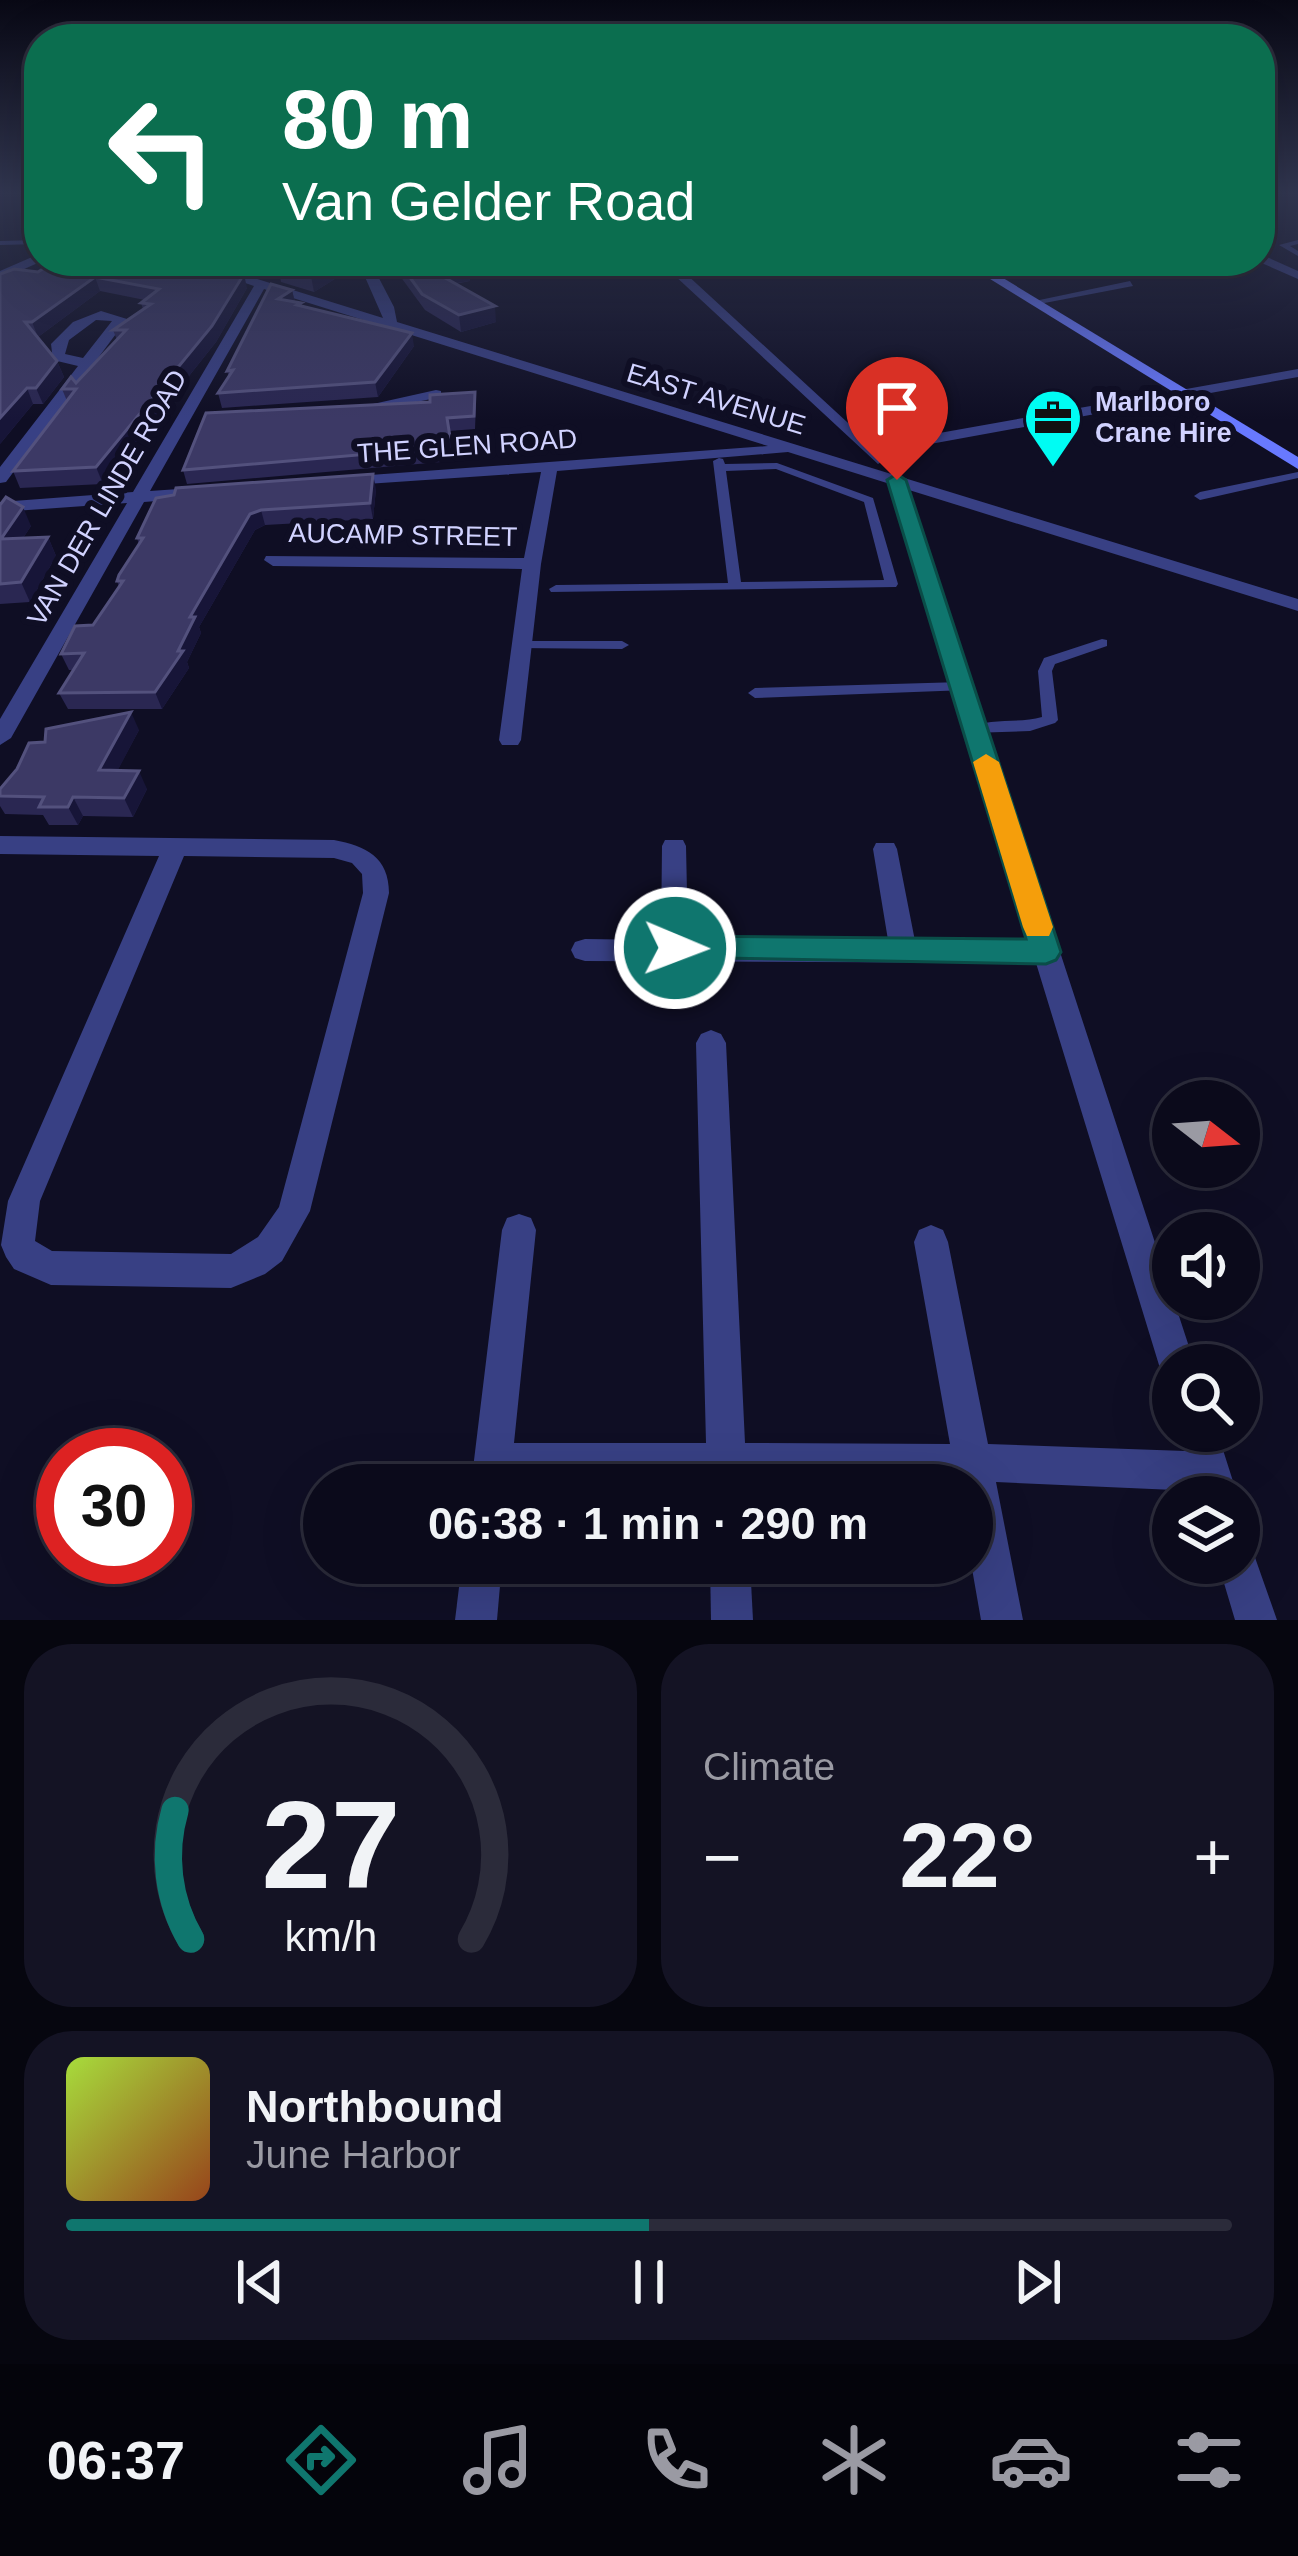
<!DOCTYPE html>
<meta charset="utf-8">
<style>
body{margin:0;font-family:Arial,sans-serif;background:#141324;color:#f1f3f6;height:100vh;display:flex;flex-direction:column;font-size:45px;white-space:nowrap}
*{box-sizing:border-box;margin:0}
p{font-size:39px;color:#9a9aa3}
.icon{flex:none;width:66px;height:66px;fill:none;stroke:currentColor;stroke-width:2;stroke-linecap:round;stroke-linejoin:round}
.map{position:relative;height:1620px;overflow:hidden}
.side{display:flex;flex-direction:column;gap:24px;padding:24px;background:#06060f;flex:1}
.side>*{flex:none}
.top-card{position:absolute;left:24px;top:24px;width:1251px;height:252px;border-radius:48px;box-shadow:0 12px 48px #0002,0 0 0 3px #2b2b3a;background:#0b6e4f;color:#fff;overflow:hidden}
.needle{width:78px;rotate:107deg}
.controls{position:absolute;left:1152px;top:1080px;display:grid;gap:24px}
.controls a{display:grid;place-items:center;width:108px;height:108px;border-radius:50%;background:#0b0a1b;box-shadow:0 12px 48px #0002,0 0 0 3px #2b2b3a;font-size:60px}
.speed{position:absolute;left:36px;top:1428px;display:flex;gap:24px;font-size:60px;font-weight:700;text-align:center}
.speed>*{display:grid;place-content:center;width:156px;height:156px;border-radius:50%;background:#0b0a1b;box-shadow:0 12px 48px #0002,0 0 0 3px #2b2b3a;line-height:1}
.speed .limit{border:18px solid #d22;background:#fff;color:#111}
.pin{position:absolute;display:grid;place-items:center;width:102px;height:102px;color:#fff;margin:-123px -51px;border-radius:50% 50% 50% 0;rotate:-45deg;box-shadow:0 0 12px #0007}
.pin .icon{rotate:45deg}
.me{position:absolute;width:132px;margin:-66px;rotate:91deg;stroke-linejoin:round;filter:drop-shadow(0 0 9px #0008)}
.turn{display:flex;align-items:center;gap:42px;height:252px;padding:0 60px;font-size:54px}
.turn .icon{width:156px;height:156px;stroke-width:2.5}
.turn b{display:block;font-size:84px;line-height:102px}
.big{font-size:90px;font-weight:700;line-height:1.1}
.side .card{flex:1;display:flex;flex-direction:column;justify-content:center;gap:18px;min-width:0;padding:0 42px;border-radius:48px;background:#141324}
.side .dial{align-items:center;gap:0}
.dial svg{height:312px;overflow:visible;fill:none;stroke:#2b2b3a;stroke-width:7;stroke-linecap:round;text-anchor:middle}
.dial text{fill:#f1f3f6;stroke:none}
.song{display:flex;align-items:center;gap:36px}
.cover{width:144px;height:144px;border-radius:18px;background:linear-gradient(135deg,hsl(80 70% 55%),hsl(20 70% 35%))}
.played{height:12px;border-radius:6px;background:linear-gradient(90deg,#0f766e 50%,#2b2b3a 50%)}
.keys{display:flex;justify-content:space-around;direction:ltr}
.heat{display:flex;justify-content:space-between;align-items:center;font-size:66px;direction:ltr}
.side .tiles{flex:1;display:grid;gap:24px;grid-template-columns:1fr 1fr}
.card:last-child{grid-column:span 2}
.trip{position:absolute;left:303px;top:1464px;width:690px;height:120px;border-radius:60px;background:#0b0a1b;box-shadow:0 12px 48px #0002,0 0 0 3px #2b2b3a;font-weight:700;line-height:120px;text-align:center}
.dock{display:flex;height:192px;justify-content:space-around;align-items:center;background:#04040b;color:#9a9aa3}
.dock .icon{width:84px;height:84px}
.dock .on{color:#0f766e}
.dock b{font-size:54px;color:#f1f3f6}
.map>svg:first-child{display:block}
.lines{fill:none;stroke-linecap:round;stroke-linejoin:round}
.service{fill:#384084;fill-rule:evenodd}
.minor{fill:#384084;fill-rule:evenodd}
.secondary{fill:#6879ff;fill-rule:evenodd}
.wall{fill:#2a2752}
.shaded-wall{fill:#171538}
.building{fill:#3c3965;stroke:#53517d;stroke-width:3}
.route{fill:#0f766e;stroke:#0a4d48;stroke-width:3}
.slow{fill:#f59e0b}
.labels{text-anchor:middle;stroke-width:12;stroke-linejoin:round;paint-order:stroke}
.far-street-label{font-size:27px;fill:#d1d2ff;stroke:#0f0e24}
.far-poi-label{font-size:27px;font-weight:bold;fill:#d1d2ff;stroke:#0f0e24;text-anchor:start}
</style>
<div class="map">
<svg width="1298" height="1620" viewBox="0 0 1298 1620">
<rect width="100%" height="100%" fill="#0f0e24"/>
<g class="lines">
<g class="service">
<polygon points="39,240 39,244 0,245 0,241"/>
<polygon points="1298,240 1298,244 1290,246 1298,251 1298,256 1279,245"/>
<polygon points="1130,281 1133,286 1034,305 1030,302"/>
<path d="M719,458L723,459L725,464L777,463L873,498L898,584L896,587L551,592L549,589L556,585L728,583L713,461ZM776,469L864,502L884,580L741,582L726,471Z"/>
<polygon points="1298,472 1298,478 1200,500 1194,496 1200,492"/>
<path d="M1102,639L1107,640V646L1055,664L1052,671L1058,720L1055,723L1030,731L970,733L967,729C988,717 1018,724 1042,717L1038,671L1044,658Z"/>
<polygon points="522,641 622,641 629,645 622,649 517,648 515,645"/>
<polygon points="962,682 969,687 967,690 755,698 748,693 755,688"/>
</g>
<g class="minor">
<polygon points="39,254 42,261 0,280 0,271"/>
<polygon points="1260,254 1298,271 1298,279 1257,261"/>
<polygon points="181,261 199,261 383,318 358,261 370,261 394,307 397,322 1298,599 1298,611 909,490 1195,1365 1173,1365 1173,1381 1164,1378 1159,1365 1036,963 585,961 575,958 571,950 575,942 585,939 661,940 662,846 665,840 683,840 686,846 688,940 888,940 873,849 876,843 894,843 897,849 915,941 1029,941 890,484 788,452 557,471 541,564 521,740 518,745 502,745 499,740 522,569 273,566 264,560 266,556 524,558 541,472 337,486 337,478 343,477 768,446 264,289 150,491 207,487 215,492 207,497 144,502 11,738 0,745 0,719 127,503 0,512 0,502 133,492 254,286"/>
<polygon points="659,261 672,261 872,445 1298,369 1298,377 881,453 886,459 878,464"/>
<path d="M101,311L127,319L6,482L0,483V467L78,366L53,360L51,344L73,322ZM96,320L112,321L83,358L65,354L69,340Z"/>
<polygon points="436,390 441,391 441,397 372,411 364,406"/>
<path d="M0,836L334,840C366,846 389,857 389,893L310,1211L282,1261L265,1274L231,1288L51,1285L14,1269L6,1257L1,1245L8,1201L159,856L0,854ZM184,856L334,858L352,863L362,874L363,893L279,1207L258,1237L231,1254L52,1251L35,1241L40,1201Z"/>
<polygon points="711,1030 721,1034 726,1043 745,1443 950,1444 914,1242 919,1230 931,1225 943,1230 948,1242 988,1444 1185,1451 1179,1431 1217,1431 1238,1497 1198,1497 1197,1491 996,1482 1023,1620 981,1620 971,1563 972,1485 510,1481 509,1485 471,1485 502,1230 507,1218 519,1214 531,1218 536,1230 514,1443 706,1443 696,1043 701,1034"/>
<polygon points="1239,1543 1252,1549 1277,1620 1235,1620 1218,1563 1239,1563"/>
<polygon points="462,1563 502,1563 497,1620 455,1620"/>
<polygon points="710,1563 750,1563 753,1620 711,1620"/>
</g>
<polygon class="secondary" points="961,261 975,261 1298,457 1298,469"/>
</g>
<g class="wall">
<polygon points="237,261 280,261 267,277 239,269"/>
<polygon points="389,261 500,261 468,265 470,281 455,284 496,322 461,332 425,310"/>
<polygon points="826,261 908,261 841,271"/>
<polygon points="278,266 349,270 314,292 281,282"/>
<polygon points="38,272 247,288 216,342 103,484 20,488 13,471 67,401 62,389 76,383 117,340 113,330 143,309 141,303 145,300 100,291 38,337 57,361 64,377 43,404 33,404 0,444"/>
<polygon points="292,290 295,302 301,303 302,306 414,346 378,397 222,408 218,393 229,377 227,371"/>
<polygon points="476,405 475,429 449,431 451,450 440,452 441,462 187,484 183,470"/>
<polygon points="376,489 373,519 265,525 255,530 199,627 201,633 187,662 189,668 162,709 68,709 59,693 73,670 69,670 61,654 93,625 119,587 117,581 139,545 137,538 156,498"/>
<polygon points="0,505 31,526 23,538 48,537 56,556 30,602 0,604"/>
<polygon points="139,730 117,771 147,789 133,817 83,816 78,825 49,825 43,815 5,814 0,806 0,789 45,742"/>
</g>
<g class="shaded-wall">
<polygon points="265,261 280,261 267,277 263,263"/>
<polygon points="336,261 347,261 349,270 314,292 311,276"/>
<polygon points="460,261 500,261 461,266"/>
<polygon points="842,261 908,261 841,271"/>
<polygon points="468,266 470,281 435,286 433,271"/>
<polygon points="244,274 247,288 216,342 103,484 96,467"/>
<polygon points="95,277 100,291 38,337 32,322"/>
<polygon points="292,290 295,303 278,299"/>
<polygon points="495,306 496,322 461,332 459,315"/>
<polygon points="412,333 414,346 378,397 375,382"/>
<polygon points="57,361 64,377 43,404 36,388"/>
<polygon points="27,388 33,404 0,444 0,418"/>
<polygon points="450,437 451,450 440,452 441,462 438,438"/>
<polygon points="373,474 376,489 373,519 370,503"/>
<polygon points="23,507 31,526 10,558 1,539"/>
<polygon points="261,510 265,525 255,530 199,627 201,633 187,662 189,668 162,709 155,692 178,651 190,617 250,514"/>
<polygon points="48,537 56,556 30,602 21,582"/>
<polygon points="131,712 139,730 108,789 99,770"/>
<polygon points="139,771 147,789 133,817 124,798"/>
<polygon points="73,797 83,816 78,825 68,807"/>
</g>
<g class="building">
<polygon points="55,261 200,261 244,274 212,326 96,467 13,471 76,389 62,389 71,377 76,383 126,330 113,330 151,304 141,303 159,289 95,277 32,322 25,322 57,361 36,388 27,388 0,418 0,274 14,269 38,272"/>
<polygon points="281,261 336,261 311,276 278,266"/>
<polygon points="398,261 465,261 468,266 433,271 495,306 459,315 422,294"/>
<polygon points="271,284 292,290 278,299 301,303 297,305 412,333 375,382 218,393 233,370 227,371"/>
<polygon points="475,392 474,416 447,418 450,437 438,438 439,448 183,470 206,413 430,402 430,395"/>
<polygon points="373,474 370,503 261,510 250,514 190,617 195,617 178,651 183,651 155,692 59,693 84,653 61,654 75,626 93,625 123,581 117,581 119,575 143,538 137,538 156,498 174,495 176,488"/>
<polygon points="6,497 23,507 1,539 48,537 21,582 0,584 0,505"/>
<polygon points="131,712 99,770 139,771 124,798 73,797 68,807 39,807 44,797 0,796 0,789 17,769 29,743 45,742 46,729"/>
</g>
<linearGradient id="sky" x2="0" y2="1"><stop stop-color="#080814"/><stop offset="0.46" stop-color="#313650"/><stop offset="1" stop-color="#313650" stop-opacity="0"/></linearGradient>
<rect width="1298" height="420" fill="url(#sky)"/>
<polygon class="route" points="897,474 906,480 1061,952 1056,960 1046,964 664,957 659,948 664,940 675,936 1026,939 887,480"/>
<polygon class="slow" points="986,754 999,762 1053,927 1049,936 1027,936 1023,927 973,762"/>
<defs>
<g id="office-pin" transform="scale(3)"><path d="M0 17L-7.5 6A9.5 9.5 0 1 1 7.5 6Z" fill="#00fcf3" stroke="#0f0e24"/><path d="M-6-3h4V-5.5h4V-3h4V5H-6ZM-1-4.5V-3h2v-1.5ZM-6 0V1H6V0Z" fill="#111"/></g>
</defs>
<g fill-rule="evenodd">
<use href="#office-pin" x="1053" y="418"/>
</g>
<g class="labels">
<g class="far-street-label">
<text transform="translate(716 399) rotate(17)" y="9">EAST AVENUE</text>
<text transform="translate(467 446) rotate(-4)" y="9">THE GLEN ROAD</text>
<text transform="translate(107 498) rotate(-60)" y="9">VAN DER LINDE ROAD</text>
<text transform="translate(403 535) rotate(1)" y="9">AUCAMP STREET</text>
</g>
<g class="far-poi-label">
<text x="1095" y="411">Marlboro<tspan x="1095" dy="31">Crane Hire</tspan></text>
</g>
</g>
</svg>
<div class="controls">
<a><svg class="needle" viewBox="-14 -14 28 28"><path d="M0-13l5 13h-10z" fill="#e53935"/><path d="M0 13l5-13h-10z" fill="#9a9aa3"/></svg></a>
<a><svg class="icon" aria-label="sound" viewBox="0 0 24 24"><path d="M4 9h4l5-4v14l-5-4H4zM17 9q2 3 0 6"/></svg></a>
<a><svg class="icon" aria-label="search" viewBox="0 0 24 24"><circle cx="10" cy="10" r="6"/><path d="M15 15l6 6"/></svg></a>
<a><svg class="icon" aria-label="layers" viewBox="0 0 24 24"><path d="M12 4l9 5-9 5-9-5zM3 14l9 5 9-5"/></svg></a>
</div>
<div class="speed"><div class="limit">30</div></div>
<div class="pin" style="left:897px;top:480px;background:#d93025"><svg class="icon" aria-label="arrive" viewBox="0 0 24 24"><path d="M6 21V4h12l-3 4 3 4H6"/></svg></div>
<svg class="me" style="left:675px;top:948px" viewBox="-20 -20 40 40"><circle r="17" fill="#0f766e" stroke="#fff" stroke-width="3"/><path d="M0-11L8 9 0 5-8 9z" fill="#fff"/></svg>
<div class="trip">06:38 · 1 min · 290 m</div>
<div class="top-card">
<div class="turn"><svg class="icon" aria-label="left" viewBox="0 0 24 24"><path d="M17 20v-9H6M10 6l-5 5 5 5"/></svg><div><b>80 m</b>Van Gelder Road</div></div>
</div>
</div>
<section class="side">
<div class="tiles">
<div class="card dial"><svg viewBox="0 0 100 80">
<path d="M14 69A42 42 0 1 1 86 69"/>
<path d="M14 69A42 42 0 0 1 10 36" stroke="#0f766e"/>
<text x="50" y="56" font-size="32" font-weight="700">27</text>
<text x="50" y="72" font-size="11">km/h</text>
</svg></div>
<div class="card"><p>Climate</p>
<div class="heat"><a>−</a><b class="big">22°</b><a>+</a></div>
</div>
<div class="card">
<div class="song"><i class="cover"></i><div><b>Northbound</b><p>June Harbor</p></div></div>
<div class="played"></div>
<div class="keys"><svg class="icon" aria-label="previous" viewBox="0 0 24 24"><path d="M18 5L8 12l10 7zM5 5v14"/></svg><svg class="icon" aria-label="pause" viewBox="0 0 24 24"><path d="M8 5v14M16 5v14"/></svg><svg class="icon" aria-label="next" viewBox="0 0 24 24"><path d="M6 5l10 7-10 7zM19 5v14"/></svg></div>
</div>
</div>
</section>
<nav class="dock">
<b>06:37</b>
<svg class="icon on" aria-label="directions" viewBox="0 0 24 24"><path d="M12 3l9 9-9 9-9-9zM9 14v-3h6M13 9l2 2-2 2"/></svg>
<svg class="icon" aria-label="music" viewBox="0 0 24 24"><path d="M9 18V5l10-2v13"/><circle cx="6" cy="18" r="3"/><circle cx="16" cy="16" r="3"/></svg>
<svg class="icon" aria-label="phone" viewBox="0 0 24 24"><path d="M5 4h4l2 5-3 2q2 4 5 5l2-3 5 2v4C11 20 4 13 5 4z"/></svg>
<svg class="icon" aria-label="climate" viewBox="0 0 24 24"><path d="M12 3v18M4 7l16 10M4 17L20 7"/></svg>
<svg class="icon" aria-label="car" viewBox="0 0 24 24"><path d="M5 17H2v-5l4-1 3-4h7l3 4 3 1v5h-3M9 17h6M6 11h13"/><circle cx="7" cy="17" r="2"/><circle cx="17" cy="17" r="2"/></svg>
<svg class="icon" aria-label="filters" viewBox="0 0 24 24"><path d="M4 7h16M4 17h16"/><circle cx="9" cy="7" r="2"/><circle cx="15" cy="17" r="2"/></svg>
</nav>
